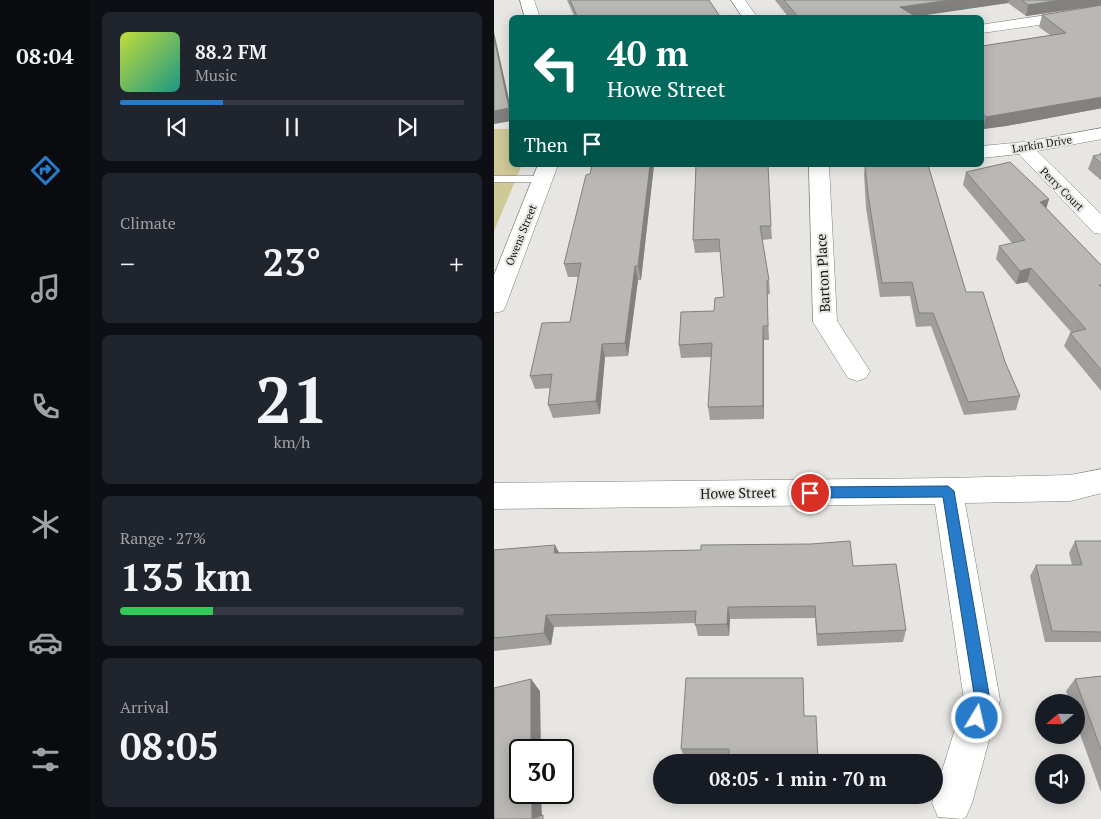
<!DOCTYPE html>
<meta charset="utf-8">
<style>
body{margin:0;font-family:"PT Serif",serif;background:#20242c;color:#f1f3f6;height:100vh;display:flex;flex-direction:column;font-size:19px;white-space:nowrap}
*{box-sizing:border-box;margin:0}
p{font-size:16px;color:#9ea1a6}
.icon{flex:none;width:28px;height:28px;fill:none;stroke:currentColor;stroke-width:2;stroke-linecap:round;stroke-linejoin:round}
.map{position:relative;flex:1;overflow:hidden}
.sheet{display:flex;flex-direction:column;gap:12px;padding:12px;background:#0d0f14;width:404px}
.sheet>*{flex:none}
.hud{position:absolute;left:15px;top:15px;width:475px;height:152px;border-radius:8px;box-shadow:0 2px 12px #0003;background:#00695c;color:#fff;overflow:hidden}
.needle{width:32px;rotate:250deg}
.fabs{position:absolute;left:541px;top:694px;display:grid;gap:10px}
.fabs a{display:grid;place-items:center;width:50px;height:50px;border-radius:50%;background:#171b24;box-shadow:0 2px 12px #0003;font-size:25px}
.speed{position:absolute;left:15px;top:739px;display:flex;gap:10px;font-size:25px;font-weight:700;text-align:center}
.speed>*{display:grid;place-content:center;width:65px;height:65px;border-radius:50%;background:#171b24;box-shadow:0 2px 12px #0003;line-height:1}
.speed .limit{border:2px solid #111;border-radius:8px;background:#fff;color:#111}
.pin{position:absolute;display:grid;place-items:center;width:42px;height:42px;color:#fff;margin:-21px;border:2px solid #fff;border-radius:50%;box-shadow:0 1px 5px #0007}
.me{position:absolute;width:55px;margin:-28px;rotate:9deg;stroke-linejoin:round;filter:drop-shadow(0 0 4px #0008)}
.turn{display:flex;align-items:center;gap:18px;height:105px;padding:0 15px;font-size:22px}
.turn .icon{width:65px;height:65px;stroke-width:2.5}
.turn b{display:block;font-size:35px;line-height:42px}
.then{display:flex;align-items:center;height:48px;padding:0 15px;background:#0003;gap:10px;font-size:19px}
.big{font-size:38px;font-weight:800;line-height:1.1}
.sheet .widget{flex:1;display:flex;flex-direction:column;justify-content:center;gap:8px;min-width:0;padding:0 18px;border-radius:8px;background:#20242c}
.sheet .dial{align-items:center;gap:0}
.dial b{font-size:65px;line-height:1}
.song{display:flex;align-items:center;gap:15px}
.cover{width:60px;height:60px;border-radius:8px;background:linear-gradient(135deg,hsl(70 70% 55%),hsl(170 70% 35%))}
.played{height:5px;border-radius:2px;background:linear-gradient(90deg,#277bc9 30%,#363941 30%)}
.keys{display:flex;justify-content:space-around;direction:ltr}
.heat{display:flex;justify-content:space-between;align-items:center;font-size:28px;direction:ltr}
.charge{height:8px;border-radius:4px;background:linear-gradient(90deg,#34c759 27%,#363941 0)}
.trip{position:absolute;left:159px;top:754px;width:290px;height:50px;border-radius:25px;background:#171b24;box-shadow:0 2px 12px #0003;font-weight:800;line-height:50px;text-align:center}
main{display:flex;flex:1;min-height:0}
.tabs{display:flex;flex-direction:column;width:90px;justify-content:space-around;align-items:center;background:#090b0e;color:#9ea1a6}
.tabs .icon{width:35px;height:35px}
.tabs .selected{color:#277bc9}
.tabs b{font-size:22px;color:#f1f3f6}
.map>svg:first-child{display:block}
.green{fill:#cfc897}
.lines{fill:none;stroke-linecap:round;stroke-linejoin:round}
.lane-casing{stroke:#7d7d79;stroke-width:1}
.street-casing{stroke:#7d7d79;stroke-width:1}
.lane{fill:#fff;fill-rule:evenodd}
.street{fill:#fff;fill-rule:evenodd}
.wall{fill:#9f9e9c}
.shaded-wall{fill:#82817f}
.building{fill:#b9b8b5;stroke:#82817f}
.route{fill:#277bc9;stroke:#195083}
.labels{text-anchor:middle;stroke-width:4;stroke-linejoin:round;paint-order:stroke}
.far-street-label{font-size:11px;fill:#171716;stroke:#e7e6e2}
.street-label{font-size:14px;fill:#171716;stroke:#e7e6e2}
</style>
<main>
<nav class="tabs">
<b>08:04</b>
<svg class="icon selected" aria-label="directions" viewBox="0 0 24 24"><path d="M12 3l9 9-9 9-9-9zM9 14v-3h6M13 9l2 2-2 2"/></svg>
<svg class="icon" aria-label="music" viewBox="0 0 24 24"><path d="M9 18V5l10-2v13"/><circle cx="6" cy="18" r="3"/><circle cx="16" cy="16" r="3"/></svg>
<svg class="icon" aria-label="phone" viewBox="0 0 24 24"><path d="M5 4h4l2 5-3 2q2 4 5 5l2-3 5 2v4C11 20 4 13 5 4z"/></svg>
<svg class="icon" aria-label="climate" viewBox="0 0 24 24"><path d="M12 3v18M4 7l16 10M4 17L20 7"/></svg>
<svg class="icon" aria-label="car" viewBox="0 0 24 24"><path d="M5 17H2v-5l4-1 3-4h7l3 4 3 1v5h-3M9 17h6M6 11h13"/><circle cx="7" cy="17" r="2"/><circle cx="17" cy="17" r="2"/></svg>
<svg class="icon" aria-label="filters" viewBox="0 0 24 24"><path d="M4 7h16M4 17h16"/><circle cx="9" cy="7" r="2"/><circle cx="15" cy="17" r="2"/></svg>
</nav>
<section class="sheet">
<div class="widget">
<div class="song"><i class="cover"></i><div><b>88.2 FM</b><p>Music</p></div></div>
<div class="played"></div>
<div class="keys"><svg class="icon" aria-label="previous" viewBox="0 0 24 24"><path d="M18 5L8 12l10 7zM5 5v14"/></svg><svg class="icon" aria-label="pause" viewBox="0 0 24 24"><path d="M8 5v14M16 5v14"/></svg><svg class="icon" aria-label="next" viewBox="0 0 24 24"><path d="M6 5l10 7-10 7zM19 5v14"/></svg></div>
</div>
<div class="widget"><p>Climate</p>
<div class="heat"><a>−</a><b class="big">23°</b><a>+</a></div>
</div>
<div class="widget dial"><b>21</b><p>km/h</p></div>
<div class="widget"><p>Range · 27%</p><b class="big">135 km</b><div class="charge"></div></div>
<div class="widget"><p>Arrival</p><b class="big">08:05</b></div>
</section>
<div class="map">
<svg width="608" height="819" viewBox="0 0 608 819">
<rect width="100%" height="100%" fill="#e7e6e2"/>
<polygon class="green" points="0,129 17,129 18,165 28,165 0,231"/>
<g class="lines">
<g class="lane-casing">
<polygon id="lane" points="0,176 49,176 55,179 49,182 0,182"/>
</g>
<g class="street-casing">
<g id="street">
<polygon points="26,0 40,0 46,18 31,18"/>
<polygon points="237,0 251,0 264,18 249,18"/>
<polygon points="608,7 608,16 488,33 488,25 492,24"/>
<polygon points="608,128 608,139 543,151 608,215 608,234 600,233 525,154 488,158 488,146 530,142"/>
<polygon points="44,165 64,165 12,305 9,311 0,313 0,275"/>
<polygon points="315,165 335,165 343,321 376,371 372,378 363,381 354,378 319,322"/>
<polygon points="608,469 608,493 576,501 471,503 506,700 478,803 472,817 468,819 444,817 438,803 470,700 441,504 0,509 0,483 454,478 576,475"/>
</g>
</g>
<use href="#lane" class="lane"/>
<use href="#street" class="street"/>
</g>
<g class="wall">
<polygon points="73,0 215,0 227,18 81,18"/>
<polygon points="281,0 608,0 608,5 532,16 514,3 421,16 424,18 295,18"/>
<polygon points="608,5 608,108 512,126 489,129 488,127 488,46 556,35 545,27 548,15"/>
<polygon points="608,150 608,181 594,169 599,156 605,155"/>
<polygon points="160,165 147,280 144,280 134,356 111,357 106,414 59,418 54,405 56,388 41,389 36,376 76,322 84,277 74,277 70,264 96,174"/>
<polygon points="202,165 277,226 278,239 268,240 275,280 276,294 273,294 275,340 270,340 270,419 216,420 214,407 217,357 187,358 185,345 220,311 230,297 226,252 201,253 199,240"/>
<polygon points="371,165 434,165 472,292 511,362 526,396 522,410 470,415 437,326 422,327 416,296 386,297 372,208 370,174"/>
<polygon points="472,172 555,199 552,208 608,266 608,392 570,346 576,333 577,332 533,282 522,284 502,259 505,246 518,243 469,185"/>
<polygon points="581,541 608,541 608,642 551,642 536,576 542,565 578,565 575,553"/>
<polygon points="0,550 359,566 412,630 409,642 323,646 321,618 236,619 235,636 204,636 201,623 60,627 57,645 0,651"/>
<polygon points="608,676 608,795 582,723 582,702 575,702 572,691 581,679"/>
<polygon points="309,678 235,760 191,760 187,749"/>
<polygon points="234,795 325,795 324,803 237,804"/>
</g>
<g class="shaded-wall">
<polygon points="456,0 515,0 514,3 412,18 406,7"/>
<polygon points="567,0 608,0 608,5 532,16 534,5"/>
<polygon points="0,32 18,113 18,121 0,124"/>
<polygon points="608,97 608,108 512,126 489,129 492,117"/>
<polygon points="156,165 160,165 147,280 144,266"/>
<polygon points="555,199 551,213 546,202"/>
<polygon points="141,266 144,280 134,356 131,343"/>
<polygon points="537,268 533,282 522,284 526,271"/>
<polygon points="269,326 270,340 270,419 269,406"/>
<polygon points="108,344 111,357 106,414 102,401"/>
<polygon points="61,545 68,558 60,553"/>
<polygon points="234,607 236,619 235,636 233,624"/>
<polygon points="52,615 60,627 57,645 50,633"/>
<polygon points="37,679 46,691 47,750 37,750"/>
<polygon points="38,792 47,792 48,819 38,819"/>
</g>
<g class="building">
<polygon points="76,0 215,0 227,18 81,18 81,16 83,16"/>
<polygon points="290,0 456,0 406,7 424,18 305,18"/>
<polygon points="528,0 567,0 534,5"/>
<polygon points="608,5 608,97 515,113 492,117 488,112 488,46 572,33 548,15"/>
<polygon points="0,37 15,108 0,111"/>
<polygon points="608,154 608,164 599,156"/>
<polygon points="516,162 555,199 546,202 608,266 608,285 605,285 608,288 608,371 576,333 592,329 537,268 526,271 505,246 531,240 472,172"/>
<polygon points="98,165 156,165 144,266 141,266 131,343 108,344 102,401 54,405 58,374 36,376 48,323 76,322 87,263 70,264 92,175 96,174"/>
<polygon points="202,165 274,165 277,226 266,226 275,280 273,281 274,326 269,326 269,406 214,407 218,343 185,345 187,312 220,311 221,298 230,297 225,239 199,240"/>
<polygon points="371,165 434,165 472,292 489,292 511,362 526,396 474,402 439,313 425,313 418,282 388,283 374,194"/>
<polygon points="356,541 359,566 402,564 412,630 323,634 321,606 234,607 233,624 201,625 202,611 52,615 50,633 0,638 0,550 61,545 60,553 207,550 207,545 317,544"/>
<polygon points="581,541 608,541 608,632 558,631 542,565 588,565"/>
<polygon points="608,676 608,752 581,679"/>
<polygon points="192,678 309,678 310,716 322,716 324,762 235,762 235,749 187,749"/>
<polygon points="37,679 37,750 26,750 26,792 38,792 38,819 49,815 49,819 0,819 0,688"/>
</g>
<polygon class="route" points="454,486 460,491 496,700 489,723 483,725 478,723 476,718 481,700 449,497 316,498 310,493 316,487"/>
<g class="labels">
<g class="far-street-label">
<text transform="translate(548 144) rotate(-9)" y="4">Larkin Drive</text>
<text transform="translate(568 189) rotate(45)" y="4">Perry Court</text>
<text transform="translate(27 235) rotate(-68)" y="4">Owens Street</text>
</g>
<g class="street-label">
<text transform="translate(329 273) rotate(-93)" y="5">Barton Place</text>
<text transform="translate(244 493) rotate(-1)" y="5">Howe Street</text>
</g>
</g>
</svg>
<div class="fabs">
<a><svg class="needle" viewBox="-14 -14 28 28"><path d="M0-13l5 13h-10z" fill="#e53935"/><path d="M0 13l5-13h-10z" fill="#9ea1a6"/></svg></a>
<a><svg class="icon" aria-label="sound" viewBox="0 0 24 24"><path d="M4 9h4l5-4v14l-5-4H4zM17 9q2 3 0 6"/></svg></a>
</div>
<div class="speed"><div class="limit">30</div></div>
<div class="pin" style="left:316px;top:493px;background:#d93025"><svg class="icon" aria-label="arrive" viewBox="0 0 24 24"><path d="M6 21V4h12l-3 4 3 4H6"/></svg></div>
<svg class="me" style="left:483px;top:718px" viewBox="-20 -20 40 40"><circle r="17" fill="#277bc9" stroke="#fff" stroke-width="3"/><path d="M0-11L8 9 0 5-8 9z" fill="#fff"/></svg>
<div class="trip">08:05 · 1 min · 70 m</div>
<div class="hud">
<div class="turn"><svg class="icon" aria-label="left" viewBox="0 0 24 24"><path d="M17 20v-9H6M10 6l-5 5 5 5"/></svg><div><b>40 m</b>Howe Street</div></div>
<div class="then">Then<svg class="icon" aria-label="arrive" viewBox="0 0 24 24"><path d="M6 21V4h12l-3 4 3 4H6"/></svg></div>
</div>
</div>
</main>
